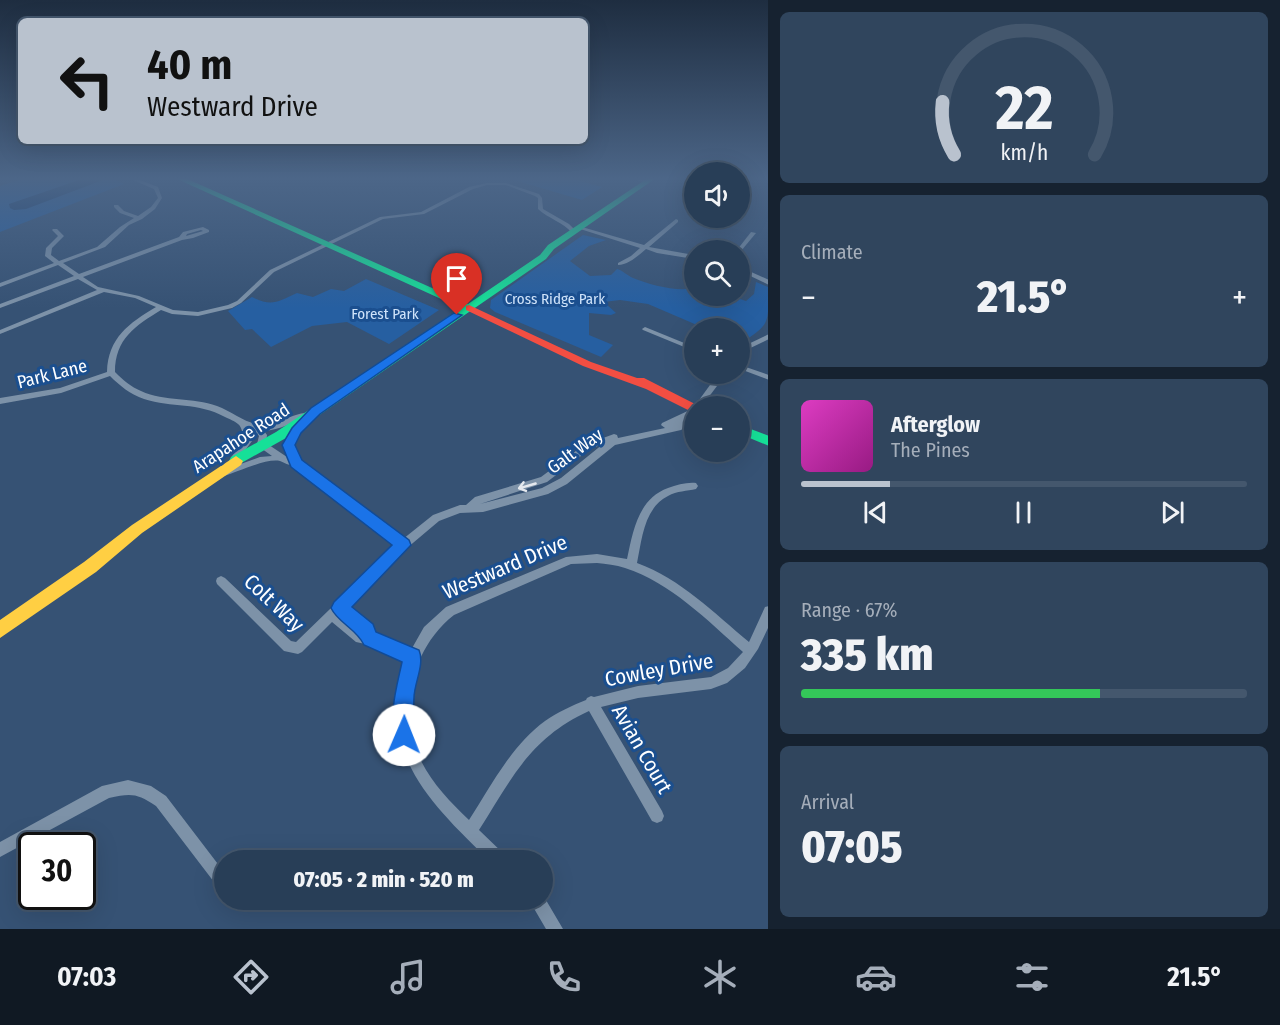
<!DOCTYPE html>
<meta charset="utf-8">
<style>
body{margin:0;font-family:"Fira Sans Condensed",sans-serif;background:#30455d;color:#f1f3f6;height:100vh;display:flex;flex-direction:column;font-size:22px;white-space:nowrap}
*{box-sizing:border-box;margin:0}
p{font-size:20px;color:#a5aeba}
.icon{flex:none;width:33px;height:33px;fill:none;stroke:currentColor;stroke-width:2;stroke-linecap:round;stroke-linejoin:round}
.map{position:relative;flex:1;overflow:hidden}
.side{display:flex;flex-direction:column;gap:12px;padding:12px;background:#162230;width:512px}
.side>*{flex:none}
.top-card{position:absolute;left:18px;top:18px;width:570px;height:126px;border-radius:9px;box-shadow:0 6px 24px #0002,0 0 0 2px #44576d;background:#b9c2ce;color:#111;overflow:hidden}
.buttons{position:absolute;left:684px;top:162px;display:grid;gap:12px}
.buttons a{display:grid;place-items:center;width:66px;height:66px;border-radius:50%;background:#283e57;box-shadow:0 6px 24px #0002,0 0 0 2px #44576d;font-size:30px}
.speed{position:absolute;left:18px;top:832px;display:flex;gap:12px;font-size:30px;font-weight:700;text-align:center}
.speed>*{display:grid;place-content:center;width:78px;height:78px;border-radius:50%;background:#283e57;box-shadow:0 6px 24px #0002,0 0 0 2px #44576d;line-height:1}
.speed .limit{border:3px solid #111;border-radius:9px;background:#fff;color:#111}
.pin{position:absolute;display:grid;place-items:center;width:51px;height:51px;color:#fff;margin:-62px -26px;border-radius:50% 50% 50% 0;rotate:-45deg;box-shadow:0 0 6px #0007}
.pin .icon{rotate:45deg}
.me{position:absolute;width:66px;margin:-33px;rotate:1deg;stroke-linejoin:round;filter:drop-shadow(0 0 4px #0008)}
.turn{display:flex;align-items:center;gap:21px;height:126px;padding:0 30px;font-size:27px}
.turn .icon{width:78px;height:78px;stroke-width:2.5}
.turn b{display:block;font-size:42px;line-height:51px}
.big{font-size:45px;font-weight:800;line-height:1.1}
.side .widget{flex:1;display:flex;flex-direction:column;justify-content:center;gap:9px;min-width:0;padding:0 21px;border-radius:9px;background:#30455d}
.side .dial{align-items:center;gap:0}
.dial svg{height:156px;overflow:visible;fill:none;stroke:#44576d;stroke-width:7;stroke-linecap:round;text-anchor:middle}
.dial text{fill:#f1f3f6;stroke:none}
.song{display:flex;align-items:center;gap:18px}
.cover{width:72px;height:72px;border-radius:9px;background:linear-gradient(135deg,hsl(310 70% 55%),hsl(310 70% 35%))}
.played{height:6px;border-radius:3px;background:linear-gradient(90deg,#b9c2ce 20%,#44576d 20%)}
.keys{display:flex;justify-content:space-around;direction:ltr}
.heat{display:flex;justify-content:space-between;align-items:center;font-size:33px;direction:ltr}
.charge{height:9px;border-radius:4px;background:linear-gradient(90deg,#34c759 67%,#44576d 0)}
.trip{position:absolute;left:214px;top:850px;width:339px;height:60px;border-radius:30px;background:#283e57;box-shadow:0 6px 24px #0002,0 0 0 2px #44576d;font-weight:800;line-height:60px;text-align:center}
.tab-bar{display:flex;height:96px;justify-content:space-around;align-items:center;background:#101923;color:#a5aeba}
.tab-bar .icon{width:42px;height:42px}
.tab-bar .current{color:#b9c2ce}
.tab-bar b{font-size:27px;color:#f1f3f6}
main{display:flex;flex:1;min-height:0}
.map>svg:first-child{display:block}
.green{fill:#265fa1}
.water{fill:#153c6e}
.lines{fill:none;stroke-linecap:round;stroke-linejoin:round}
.street{fill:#7d92a8;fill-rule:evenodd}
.fast{fill:#16e098;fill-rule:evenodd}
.slow{fill:#ffcf43;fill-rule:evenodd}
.jam{fill:#f24e42;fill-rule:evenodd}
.oneway{stroke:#e5e9ee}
.route{fill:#1a73e8;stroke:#114b97;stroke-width:1.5}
.labels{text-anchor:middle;stroke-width:6;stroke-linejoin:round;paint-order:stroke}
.far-park-label{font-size:15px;fill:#cfe3fa;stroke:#1b4f8f}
.street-label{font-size:18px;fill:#fff;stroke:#1b4f8f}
.near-street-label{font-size:21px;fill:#fff;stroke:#1b4f8f}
</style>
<main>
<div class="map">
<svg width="769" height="929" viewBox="0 0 769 929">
<rect width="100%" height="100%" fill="#365274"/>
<g class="green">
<polygon points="25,178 112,178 124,184 0,232 0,186"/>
<polygon points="517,178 570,178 602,187 582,200 514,180"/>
<path d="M583,235L606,240L589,246L570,261L590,276L611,275L617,269C624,271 626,275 633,278C650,285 677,292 694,288V296H731L746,301L754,294L756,282L768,287C769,326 769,324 740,344V328H704L648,304L620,300L604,302L616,313L611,315L589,313V335L613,345L601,357L495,312L490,308L491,300Z"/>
<path d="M366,279L439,310L389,344L347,322L312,326L271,347L252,329L245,330L228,311L252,297C272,307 277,302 297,293L313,297L331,289L344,291Z"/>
</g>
<polygon class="water" points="85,178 103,180 26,209 14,210 10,208 9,204"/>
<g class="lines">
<g class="street">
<path d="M128,178H135L158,187L162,198L155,209L142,219L129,225L105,247L63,263L79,274L179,237L183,232L203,227L209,230V232L193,238L182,240L83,277L98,287L139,296L173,310L198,312L228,305L237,301L270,270L380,217L421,212L469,187L487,183H506L539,194L542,198L543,209L569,224L577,232L576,233H572C563,222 549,219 538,209V198L535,196L506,185H487L473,189L424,214L383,219L274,272L241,303L232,308L198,316L172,314L161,310C135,326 115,339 115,372C123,380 131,387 141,391C165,402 193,397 217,406C233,412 247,425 264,425C280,425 293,412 308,413L309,415L308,417C293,422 280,430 264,431L267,435L266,443L290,459L285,445L299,422H305L306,424L293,445L300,461L403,539L433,515L460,505H466L475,497L541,477L584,445L614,434L617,435L618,438L665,428L661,425L662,423L694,408V421L681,430L615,445L567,484L548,494L483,512L460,513L439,521L407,548L347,607L370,626L374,635L411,650L424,627L446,607L566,557L597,554L627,559C633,531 638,499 668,488C677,485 687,482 696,483L698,486L696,489C687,491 677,491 668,496C644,508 642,539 637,563C681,579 714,613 749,642L765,607L769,606V626L758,649L745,668L727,683L711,689L638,698L601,707L662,811L664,816L662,821L657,823L652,821L589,711C530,738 512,778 479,830L506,856L509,861H490C431,804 373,750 407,660L370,645L356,642L332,622L302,652L298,654L284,651L217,584L216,581L217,578L221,576L225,578L291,641L296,642L396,545L294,466C288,465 285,463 280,461C266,458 238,472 224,476L221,475L219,473L221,471L260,457L272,456L258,446L257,444L259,436L253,429L249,428L252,441L238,460H232L231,458L232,456L244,441C243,435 242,427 238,424C235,421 229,419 225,417C198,402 172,408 144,399C130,394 120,386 110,376L61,393L0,404V398L60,388L107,372C108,338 129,323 156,307L135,298L104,292L0,334V330L97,290L78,279L0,308V304L74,276L58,265L0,287V283L54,263L45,256L46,248L58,236L52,230L53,229H57L64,236L52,248L51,255L59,261L97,247L120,227L134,218L120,213L114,207V205H118L124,211L138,216L151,207L158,198L154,189ZM201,230L203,231L186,236L187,234ZM603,444L561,478L542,488L480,504L547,482L590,449ZM597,563C606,564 616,565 625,568C671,583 707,620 743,652L728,668L711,677L638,686L594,697L591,696L587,698L586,700C571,706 558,712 545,721C511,746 491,786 469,820C449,801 428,779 418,754C399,705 413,647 454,615L571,564Z"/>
<polygon points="630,178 639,178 649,182 647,183"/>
<path d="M676,219L678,220V222L649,247L694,255V259L657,253L646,249C638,256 628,265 618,265V263L631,256L640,248L577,228L582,227L644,245Z"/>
<polygon points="751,232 756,233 741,251 737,250"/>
<polygon points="740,267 769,280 769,285 740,271"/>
<polygon points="645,327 694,347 694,351 643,330 642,329"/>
<polygon points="769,334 769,339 740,353 740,348"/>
<polygon points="740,365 769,375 769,380 740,369"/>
<polygon points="718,374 726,374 702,406 694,407"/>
<path d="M128,780L151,786L166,796L224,872V882L219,885L214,882L156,806C137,793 131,793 109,798L0,857V842L102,786Z"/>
<polygon points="543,895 563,929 546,929 529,900 543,900"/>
</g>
<g class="fast">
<polygon points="175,178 185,178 468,304 540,255 548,245 648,178 656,178 554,249 546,259 286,438 236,466 229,461 231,457 276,432 461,308"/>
<polygon points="740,425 769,436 769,446 740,434"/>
</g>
<polygon class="slow" points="236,456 243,461 241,465 142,533 96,572 0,638 0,620 84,562 132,525"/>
<polygon class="jam" points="469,305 591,362 637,378 644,378 699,406 694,406 694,412 690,411 646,389 583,366 466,310 466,306"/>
</g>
<defs><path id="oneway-shaft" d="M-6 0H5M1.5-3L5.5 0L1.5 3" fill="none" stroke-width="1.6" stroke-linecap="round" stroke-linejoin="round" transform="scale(1.5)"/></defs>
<use class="oneway" href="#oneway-shaft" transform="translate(527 486) rotate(164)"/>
<linearGradient id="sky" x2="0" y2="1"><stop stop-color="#1e2d40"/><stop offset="0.58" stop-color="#4c6688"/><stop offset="1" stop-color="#4c6688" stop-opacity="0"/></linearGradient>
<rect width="769" height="308" fill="url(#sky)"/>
<path class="route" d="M454,313L462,315L320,414L301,433L295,445L302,460L409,540L411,545L352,607L373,624L376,632L419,650C425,665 414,683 414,698C413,713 416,728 411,742L404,745L397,742C387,718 397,686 402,662L364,645C357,629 338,623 331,608L334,602L392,545L291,467L282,445L292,428L311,408Z"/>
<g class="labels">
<g class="far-park-label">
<text x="555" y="304">Cross Ridge Park</text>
<text x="385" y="319">Forest Park</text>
</g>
<g class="street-label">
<text transform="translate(52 374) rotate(-14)" y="6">Park Lane</text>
<text transform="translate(241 438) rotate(-33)" y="6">Arapahoe Road</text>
<text transform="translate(575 451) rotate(-36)" y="6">Galt Way</text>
</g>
<g class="near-street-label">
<text transform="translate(505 567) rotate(-23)" y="7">Westward Drive</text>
<text transform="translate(274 603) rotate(43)" y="7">Colt Way</text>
<text transform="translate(659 670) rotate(-10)" y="7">Cowley Drive</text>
<text transform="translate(642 749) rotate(60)" y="7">Avian Court</text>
</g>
</g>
</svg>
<div class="buttons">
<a><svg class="icon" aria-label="sound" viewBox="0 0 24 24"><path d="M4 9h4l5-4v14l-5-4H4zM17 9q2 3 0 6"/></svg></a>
<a><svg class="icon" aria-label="search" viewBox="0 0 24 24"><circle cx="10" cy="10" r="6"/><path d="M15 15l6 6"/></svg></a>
<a>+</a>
<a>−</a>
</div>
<div class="speed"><div class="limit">30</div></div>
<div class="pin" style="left:457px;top:315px;background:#d93025"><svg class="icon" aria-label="arrive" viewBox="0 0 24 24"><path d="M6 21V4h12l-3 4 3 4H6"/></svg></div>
<svg class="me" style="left:404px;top:735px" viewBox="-20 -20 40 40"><circle r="19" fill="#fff"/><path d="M0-13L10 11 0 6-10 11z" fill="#1a73e8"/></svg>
<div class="trip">07:05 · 2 min · 520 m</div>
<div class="top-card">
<div class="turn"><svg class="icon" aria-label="left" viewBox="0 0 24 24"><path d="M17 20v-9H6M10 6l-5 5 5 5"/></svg><div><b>40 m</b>Westward Drive</div></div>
</div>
</div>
<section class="side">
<div class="widget dial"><svg viewBox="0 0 100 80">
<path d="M14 69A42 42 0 1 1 86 69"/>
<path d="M14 69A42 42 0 0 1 8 42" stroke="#b9c2ce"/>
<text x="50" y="56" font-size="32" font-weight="700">22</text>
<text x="50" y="72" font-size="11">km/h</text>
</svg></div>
<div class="widget"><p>Climate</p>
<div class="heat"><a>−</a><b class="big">21.5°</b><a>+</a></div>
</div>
<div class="widget">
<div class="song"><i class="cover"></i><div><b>Afterglow</b><p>The Pines</p></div></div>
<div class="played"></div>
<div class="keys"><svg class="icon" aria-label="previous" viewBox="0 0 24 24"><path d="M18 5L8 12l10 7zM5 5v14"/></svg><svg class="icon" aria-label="pause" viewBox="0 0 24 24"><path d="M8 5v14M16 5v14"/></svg><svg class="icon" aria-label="next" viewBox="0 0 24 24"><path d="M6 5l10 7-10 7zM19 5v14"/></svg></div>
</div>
<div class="widget"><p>Range · 67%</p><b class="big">335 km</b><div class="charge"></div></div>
<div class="widget"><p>Arrival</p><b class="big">07:05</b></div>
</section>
</main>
<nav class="tab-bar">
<b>07:03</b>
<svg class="icon current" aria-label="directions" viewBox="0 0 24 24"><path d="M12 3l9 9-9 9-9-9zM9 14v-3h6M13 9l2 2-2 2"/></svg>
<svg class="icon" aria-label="music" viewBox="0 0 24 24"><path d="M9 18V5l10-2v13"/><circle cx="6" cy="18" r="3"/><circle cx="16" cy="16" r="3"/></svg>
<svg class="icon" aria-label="phone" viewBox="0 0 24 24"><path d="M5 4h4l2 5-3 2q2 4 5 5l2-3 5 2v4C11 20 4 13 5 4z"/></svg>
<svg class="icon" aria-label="climate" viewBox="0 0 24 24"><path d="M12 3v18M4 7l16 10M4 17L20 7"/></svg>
<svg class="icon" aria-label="car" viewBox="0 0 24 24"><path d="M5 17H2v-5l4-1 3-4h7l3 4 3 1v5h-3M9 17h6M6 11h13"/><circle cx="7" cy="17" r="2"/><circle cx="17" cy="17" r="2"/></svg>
<svg class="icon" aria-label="filters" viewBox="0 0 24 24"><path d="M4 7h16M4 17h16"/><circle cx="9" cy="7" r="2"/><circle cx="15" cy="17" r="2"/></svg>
<b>21.5°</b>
</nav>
